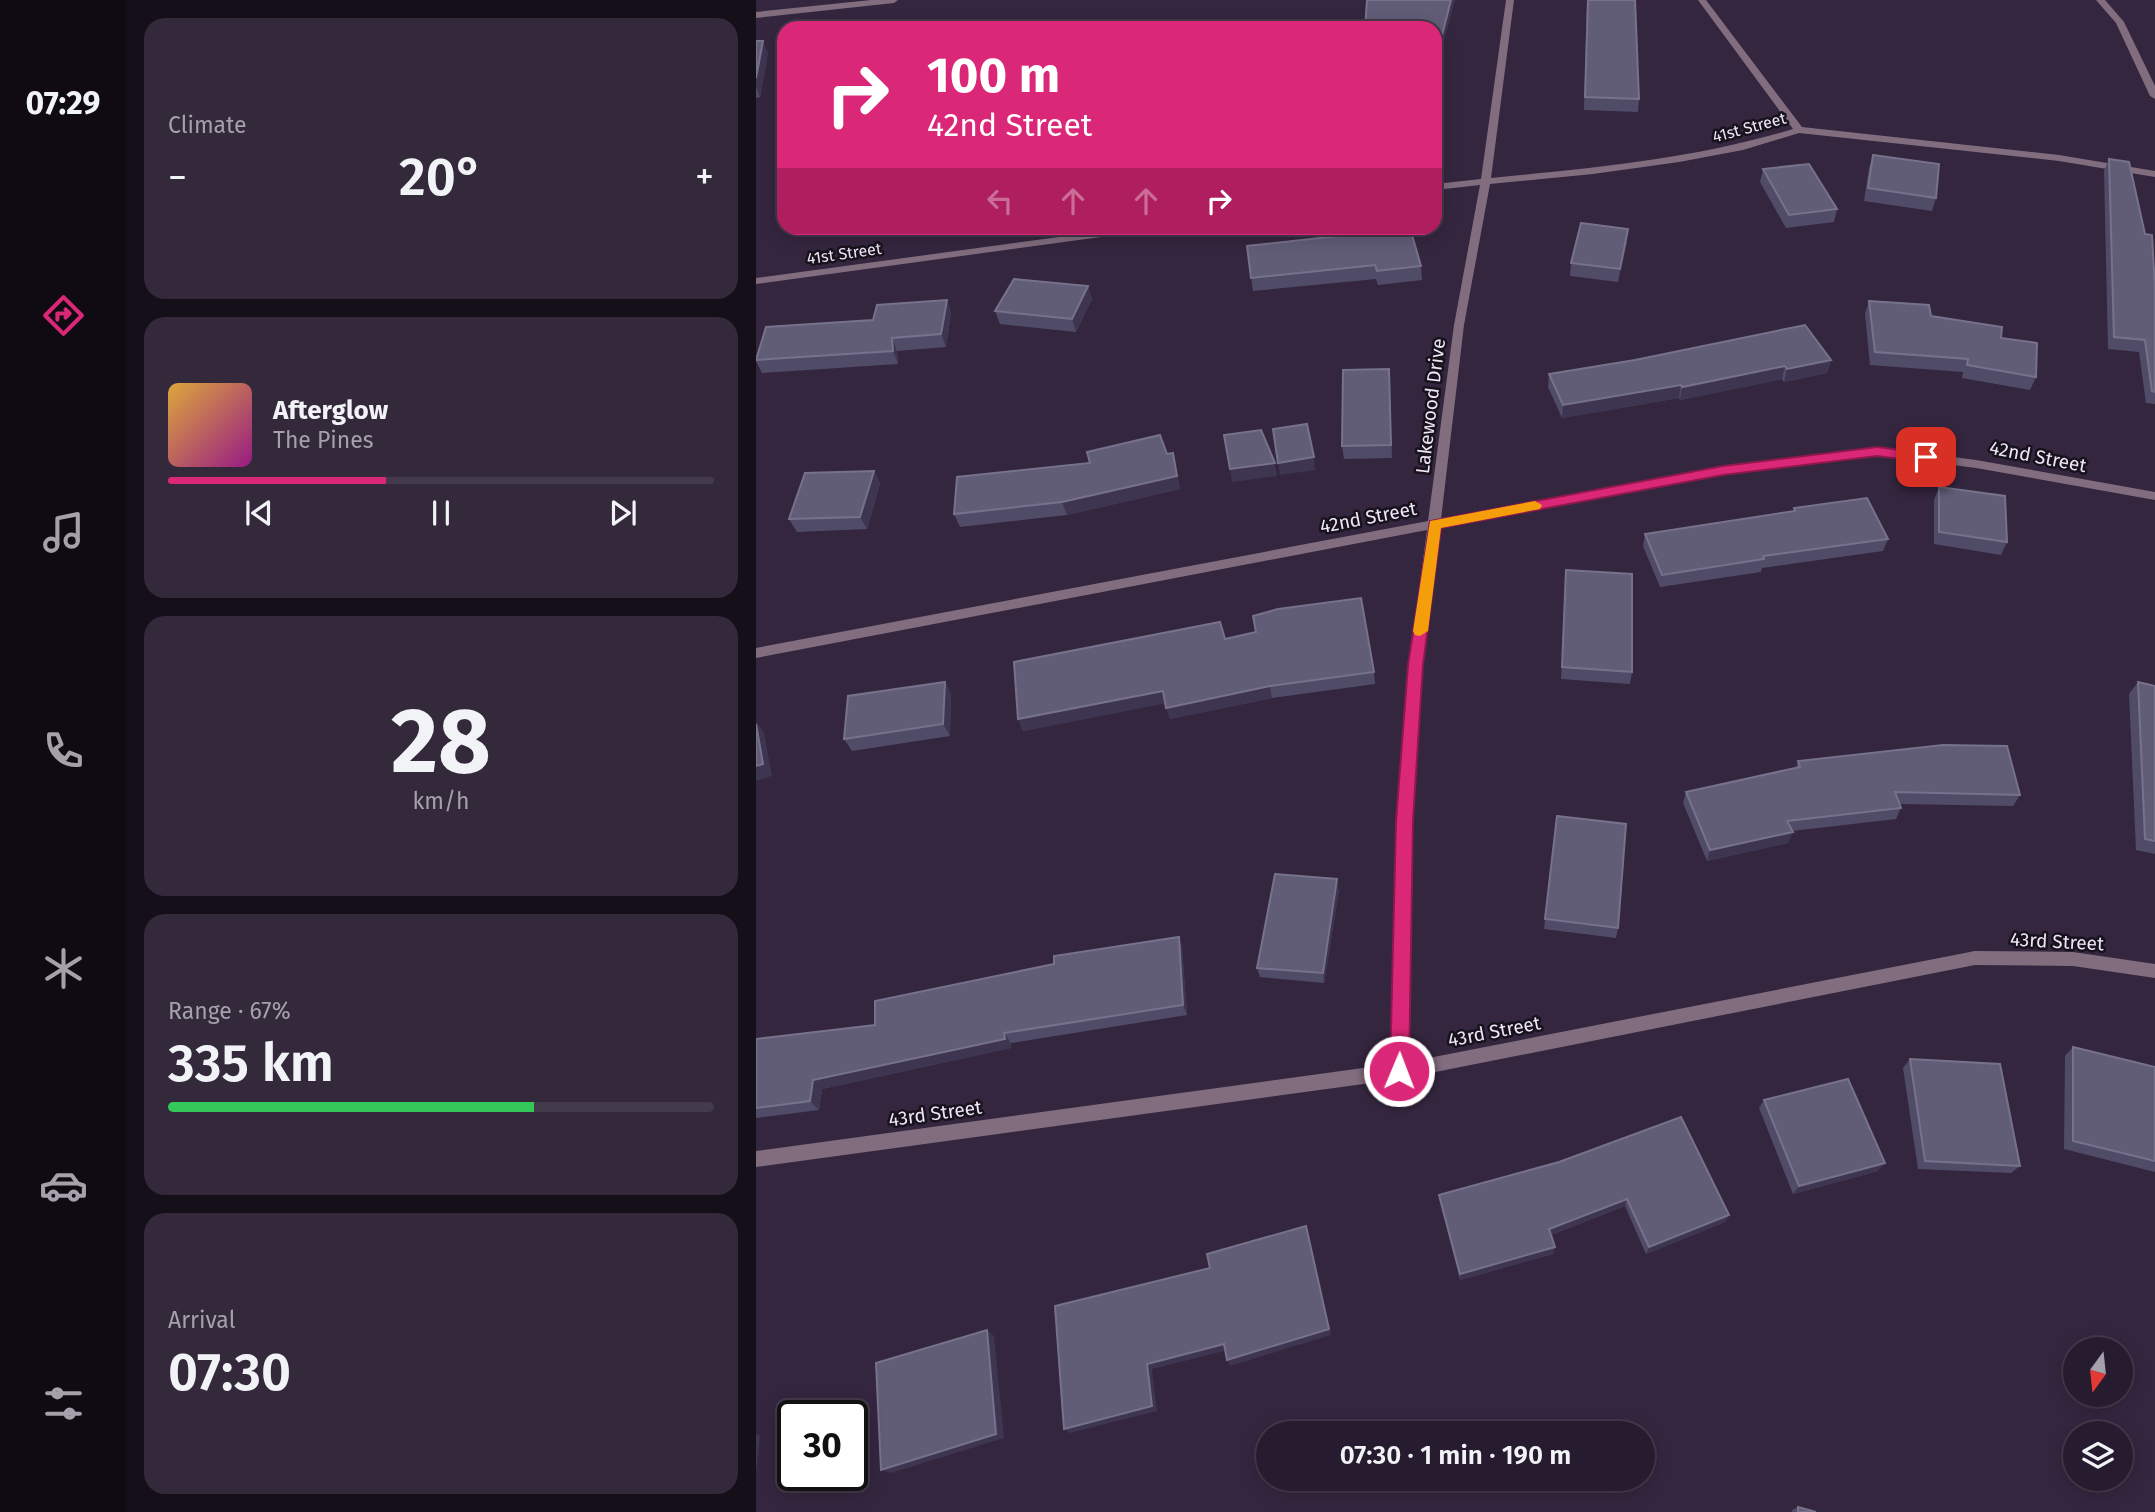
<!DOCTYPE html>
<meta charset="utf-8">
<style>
body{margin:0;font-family:"Fira Sans",sans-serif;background:#33293b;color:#f1f3f6;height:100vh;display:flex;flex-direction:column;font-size:26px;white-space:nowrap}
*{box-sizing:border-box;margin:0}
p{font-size:23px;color:#a4a1aa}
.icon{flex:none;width:38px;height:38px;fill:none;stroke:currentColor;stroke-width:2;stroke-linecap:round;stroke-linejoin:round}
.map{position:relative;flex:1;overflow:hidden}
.drawer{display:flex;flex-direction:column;gap:18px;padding:18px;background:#150f1a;width:630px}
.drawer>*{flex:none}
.banner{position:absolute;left:21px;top:21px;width:665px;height:214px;border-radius:21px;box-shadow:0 4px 18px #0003,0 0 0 2px #433a4b;background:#db2777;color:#fff;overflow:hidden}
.needle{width:46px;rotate:195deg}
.controls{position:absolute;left:1307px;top:1337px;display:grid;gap:14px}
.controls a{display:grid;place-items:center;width:70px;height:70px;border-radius:50%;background:#271c2f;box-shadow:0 4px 18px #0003,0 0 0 2px #433a4b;font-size:35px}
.speed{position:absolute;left:21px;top:1400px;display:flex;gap:14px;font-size:35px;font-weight:700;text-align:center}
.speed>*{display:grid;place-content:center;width:91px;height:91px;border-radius:50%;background:#271c2f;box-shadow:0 4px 18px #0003,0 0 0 2px #433a4b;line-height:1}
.speed .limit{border:4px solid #111;border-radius:10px;background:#fff;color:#111}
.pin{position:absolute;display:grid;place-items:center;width:60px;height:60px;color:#fff;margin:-30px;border-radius:14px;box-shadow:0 4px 10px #0006}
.me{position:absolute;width:77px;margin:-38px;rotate:1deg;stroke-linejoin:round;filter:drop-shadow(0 0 5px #0008)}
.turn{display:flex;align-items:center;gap:24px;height:147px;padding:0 35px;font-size:32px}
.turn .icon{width:91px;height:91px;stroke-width:2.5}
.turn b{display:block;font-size:49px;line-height:60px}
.lanes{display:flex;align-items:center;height:66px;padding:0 35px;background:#0003;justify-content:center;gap:35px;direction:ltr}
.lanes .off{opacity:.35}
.big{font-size:52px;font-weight:600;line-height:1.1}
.drawer .card{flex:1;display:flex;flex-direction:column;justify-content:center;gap:10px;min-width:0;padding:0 24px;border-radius:21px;background:#33293b}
.drawer .dial{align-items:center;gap:0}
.dial b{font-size:91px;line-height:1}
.song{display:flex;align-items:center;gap:21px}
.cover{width:84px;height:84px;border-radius:10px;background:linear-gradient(135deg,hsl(40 70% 55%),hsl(310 70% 35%))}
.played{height:7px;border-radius:4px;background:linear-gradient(90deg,#db2777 40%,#433a4b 40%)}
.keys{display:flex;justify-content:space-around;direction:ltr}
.heat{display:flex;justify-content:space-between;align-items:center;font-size:38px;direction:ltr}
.charge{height:10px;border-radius:5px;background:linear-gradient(90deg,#34c759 67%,#433a4b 0)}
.trip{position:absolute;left:500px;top:1421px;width:399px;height:70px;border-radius:35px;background:#271c2f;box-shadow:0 4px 18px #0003,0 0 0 2px #433a4b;font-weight:600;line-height:70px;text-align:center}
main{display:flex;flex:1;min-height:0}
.tab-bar{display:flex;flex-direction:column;width:126px;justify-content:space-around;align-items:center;background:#100b13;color:#a4a1aa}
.tab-bar .icon{width:49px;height:49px}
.tab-bar .on{color:#db2777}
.tab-bar b{font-size:32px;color:#f1f3f6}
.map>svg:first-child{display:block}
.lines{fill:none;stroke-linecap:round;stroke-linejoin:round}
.street{fill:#826d7f;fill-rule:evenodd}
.wall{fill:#504c68}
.shaded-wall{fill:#3e3651}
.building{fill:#615d77;stroke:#77728b;stroke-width:2}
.route{fill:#db2777;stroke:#8e194d;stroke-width:2}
.slow{fill:#f59e0b}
.labels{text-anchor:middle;stroke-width:5;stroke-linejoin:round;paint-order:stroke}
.far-street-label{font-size:16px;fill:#eee5f6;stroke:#18121d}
.street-label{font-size:19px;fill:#eee5f6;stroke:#18121d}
</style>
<main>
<nav class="tab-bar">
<b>07:29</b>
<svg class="icon on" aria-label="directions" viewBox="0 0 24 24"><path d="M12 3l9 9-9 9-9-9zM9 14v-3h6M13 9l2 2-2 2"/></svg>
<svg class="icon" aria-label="music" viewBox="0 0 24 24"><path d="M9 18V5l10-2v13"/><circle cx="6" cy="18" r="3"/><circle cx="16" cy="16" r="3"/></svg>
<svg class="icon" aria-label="phone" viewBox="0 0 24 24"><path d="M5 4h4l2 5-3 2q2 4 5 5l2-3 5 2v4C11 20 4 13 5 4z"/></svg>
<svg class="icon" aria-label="climate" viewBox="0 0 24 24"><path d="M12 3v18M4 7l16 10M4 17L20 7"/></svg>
<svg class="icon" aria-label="car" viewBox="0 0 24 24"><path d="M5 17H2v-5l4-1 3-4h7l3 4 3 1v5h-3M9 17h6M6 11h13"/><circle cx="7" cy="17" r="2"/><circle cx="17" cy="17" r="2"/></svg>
<svg class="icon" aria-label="filters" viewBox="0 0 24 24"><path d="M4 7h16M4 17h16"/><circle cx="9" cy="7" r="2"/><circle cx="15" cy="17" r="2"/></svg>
</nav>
<section class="drawer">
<div class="card"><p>Climate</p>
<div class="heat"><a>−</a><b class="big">20°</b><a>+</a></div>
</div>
<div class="card">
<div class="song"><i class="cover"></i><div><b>Afterglow</b><p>The Pines</p></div></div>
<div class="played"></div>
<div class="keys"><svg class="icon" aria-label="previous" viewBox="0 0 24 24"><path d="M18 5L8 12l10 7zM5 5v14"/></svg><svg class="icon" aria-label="pause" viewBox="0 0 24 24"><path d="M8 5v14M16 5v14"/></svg><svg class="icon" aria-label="next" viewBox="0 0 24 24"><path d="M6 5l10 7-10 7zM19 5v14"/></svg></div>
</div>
<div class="card dial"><b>28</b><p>km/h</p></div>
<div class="card"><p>Range · 67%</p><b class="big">335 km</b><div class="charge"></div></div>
<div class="card"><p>Arrival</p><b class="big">07:30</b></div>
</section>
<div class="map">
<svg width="1399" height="1512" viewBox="0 0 1399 1512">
<rect width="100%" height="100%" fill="#34263f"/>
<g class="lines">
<g class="street">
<polygon points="115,0 142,0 138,3 0,18 0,12"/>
<path d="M750,0H758L735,178C838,168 938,159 1037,129L942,0H950L1046,127L1303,155L1399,171V177L1303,161L1043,133L987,150L923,162L837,174L734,184L708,325L685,519L967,466L1121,447L1220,460L1399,492V500L1220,468L1121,455L967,474L683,528L667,665L655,821L652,1062L1219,951L1317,952L1399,964V978L1317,966L1219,965L644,1079L0,1167V1151L636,1064L641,821L653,665L671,530L0,658V648L672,521L698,325L724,185L679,190V184L725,179Z"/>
<polygon points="1340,0 1349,0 1368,22 1399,86 1399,99 1394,96 1360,23"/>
<polygon points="370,228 394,228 389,231 0,284 0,278"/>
</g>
</g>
<g class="wall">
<polygon points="831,0 879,0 883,99 882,112 828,110"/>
<polygon points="0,41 12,53 4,97 0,98"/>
<polygon points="1117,155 1180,198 1176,211 1108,201 1113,168"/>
<polygon points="1353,159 1399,288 1399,404 1390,403 1383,352 1352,349 1348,171"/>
<polygon points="1007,169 1081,209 1078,222 1030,228 1004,182"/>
<polygon points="871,242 862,282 814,276 815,263"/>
<polygon points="491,246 665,266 666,280 622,285 620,279 497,291"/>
<polygon points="332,286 336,299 320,332 244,324 239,311"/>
<polygon points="191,300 195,313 190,347 141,351 142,364 6,373 0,361 0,358 117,320"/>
<polygon points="1113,301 1175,316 1280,377 1274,390 1206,378 1207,372 1114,365 1109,314"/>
<polygon points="1075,360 1071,373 1028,382 1026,379 924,400 923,398 806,418 792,387 793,374"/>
<polygon points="633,369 636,458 588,459 586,446"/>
<polygon points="417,453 424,489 311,515 204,527 198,514 411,454"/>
<polygon points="118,471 124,484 111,529 41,532 33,519"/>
<polygon points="1183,487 1251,542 1245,555 1178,544 1178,500"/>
<polygon points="1038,508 1132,539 1127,551 1006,568 1005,572 904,587 887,546 889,534 1037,512"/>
<polygon points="810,570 876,672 874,684 805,679"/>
<polygon points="469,639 618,672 619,684 516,698 414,719 409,703 267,731 262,719"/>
<polygon points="189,682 195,694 194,736 96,751 88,739"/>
<polygon points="1382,682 1399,686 1399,854 1380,850 1373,694"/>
<polygon points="1042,761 1264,795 1257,806 1144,804 1145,808 1140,819 1036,831 1032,843 951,861 927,803 930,792 1040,768"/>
<polygon points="801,816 862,928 860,938 788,929"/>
<polygon points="583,890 568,983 504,977 501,968"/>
<polygon points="423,937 426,947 431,1015 255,1043 255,1048 66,1089 63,1110 0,1118 0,1039 119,1025"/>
<polygon points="1317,1047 1399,1067 1399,1172 1308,1149 1309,1056"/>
<polygon points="1154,1059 1264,1166 1255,1173 1162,1169 1147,1068"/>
<polygon points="1008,1100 1122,1171 1037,1194 1003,1108"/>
<polygon points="803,1162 973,1215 969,1222 890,1254 869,1206 795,1235 797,1254 704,1280 684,1202 683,1195"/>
<polygon points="1042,1507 1060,1512 1036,1512 1036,1510"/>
</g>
<g class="shaded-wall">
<polygon points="695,0 699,0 683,60 679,93 679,79 683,47"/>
<polygon points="7,41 12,53 4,97 0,87 0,78"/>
<polygon points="872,229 871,242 862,282 864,269"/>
<polygon points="332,286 336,299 320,332 316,319"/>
<polygon points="191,300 195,313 190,347 185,334"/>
<polygon points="136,338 141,351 142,364 137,351"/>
<polygon points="1075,360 1071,373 1028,382 1031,369"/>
<polygon points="1029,366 1026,379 924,400 926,387"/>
<polygon points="925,385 923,398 806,418 807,405"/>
<polygon points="417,453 424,489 311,515 306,502"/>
<polygon points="558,457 559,470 524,475 522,463"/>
<polygon points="519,463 521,476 476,482 474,469"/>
<polygon points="118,471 124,484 111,529 104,517"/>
<polygon points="189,682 195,694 194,736 187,724"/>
<polygon points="514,686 516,698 414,719 410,708"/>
<polygon points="407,691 411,703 267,731 262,719"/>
<polygon points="0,721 8,733 16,776 0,781"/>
<polygon points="1037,832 1032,843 951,861 954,850"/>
<polygon points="581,879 583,890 568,983 567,973"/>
<polygon points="423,937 426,947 431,1015 427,1005"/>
<polygon points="248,1033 255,1043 255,1048 66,1089 63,1110 54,1101 57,1080"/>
<polygon points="1129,1163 1122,1171 1037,1194 1043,1186"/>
<polygon points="871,1199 869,1206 792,1236 793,1229"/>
<polygon points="973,1215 969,1222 890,1254 893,1247"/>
<polygon points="550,1226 575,1335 474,1366 471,1360"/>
<polygon points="799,1247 797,1254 704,1280 704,1274"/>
<polygon points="231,1330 238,1336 248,1438 135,1473 125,1470"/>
<polygon points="468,1344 472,1350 396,1369 401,1411 314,1433 308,1429 391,1364"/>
<polygon points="0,1434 4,1436 0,1474"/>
</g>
<g class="building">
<polygon points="611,0 695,0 683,47 679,79 679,28 609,28"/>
<polygon points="832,0 879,0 883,99 829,97"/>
<polygon points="0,41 7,41 0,78"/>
<polygon points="1117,155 1183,164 1180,198 1112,188"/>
<polygon points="1353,159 1373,162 1389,234 1396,235 1399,288 1399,392 1396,391 1389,340 1358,337"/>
<polygon points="1053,164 1081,209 1033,215 1007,169"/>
<polygon points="825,223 872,229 864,269 815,263"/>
<polygon points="654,228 665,266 621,271 619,265 495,278 491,246"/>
<polygon points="258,279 332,286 316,319 239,311"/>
<polygon points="191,300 185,334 136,338 137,351 0,360 10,327 117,320 121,305"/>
<polygon points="1113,301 1173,305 1175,316 1246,327 1245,338 1281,343 1280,377 1211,365 1212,359 1119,352"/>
<polygon points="1049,325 1075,360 1031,369 1029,366 926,387 925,385 807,405 793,374 879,360"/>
<polygon points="633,369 635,445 586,446 587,370"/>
<polygon points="551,424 558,457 522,463 517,429"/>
<polygon points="505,430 519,463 474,469 468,435"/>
<polygon points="404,435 411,454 417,453 421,476 306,502 198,514 201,477 334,463 331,452"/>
<polygon points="118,471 104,517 33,519 49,473"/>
<polygon points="1183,487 1249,496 1251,542 1183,532"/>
<polygon points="1111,498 1132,539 1007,556 1008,559 906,575 889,534 1039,511 1038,508"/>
<polygon points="810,570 876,574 876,672 806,667"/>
<polygon points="605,598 618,672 514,686 410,708 407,691 262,719 258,662 464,622 469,639 500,632 497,616 522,609"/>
<polygon points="189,682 187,724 88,739 92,696"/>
<polygon points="1382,682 1399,686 1399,841 1389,839"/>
<polygon points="0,724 7,764 0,766"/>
<polygon points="1187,745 1251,746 1264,795 1139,792 1145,808 1031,821 1037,832 954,850 930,792 1044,767 1042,761"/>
<polygon points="801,816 870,824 862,928 789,919"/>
<polygon points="519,874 581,879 567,973 501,968"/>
<polygon points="423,937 427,1005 248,1033 249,1039 57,1080 54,1101 0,1108 0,1039 119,1025 119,1001 298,964 298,956"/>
<polygon points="1317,1047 1399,1067 1399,1161 1317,1141"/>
<polygon points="1154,1059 1244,1064 1264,1166 1169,1161"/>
<polygon points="1092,1079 1129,1163 1043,1186 1008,1100"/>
<polygon points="925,1117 973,1215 893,1247 871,1199 793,1229 799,1247 704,1274 683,1195 803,1162"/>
<polygon points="550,1226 573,1329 471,1360 468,1344 391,1364 396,1406 308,1429 299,1306 454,1268 451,1254"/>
<polygon points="231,1330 240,1434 125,1470 120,1363"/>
<polygon points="1042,1507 1060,1512 1042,1512"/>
</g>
<polygon class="route" points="1121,447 1170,453 1177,457 1170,462 1121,456 967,475 685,528 667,665 657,821 653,1071 650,1077 643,1080 637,1077 634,1071 640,821 652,665 674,521 967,466"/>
<polygon class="slow" points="779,501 786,505 784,509 685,528 672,631 664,636 659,635 657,631 674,521"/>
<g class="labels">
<g class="far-street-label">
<text transform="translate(993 127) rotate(-15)" y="6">41st Street</text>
<text transform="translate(88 253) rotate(-8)" y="6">41st Street</text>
</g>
<g class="street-label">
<text transform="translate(674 406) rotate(-83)" y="7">Lakewood Drive</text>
<text transform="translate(1282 456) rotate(11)" y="7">42nd Street</text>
<text transform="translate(612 517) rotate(-11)" y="7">42nd Street</text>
<text transform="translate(1301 941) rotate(3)" y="7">43rd Street</text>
<text transform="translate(738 1031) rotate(-11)" y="7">43rd Street</text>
<text transform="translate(179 1113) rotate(-8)" y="7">43rd Street</text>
</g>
</g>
</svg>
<div class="controls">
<a><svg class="needle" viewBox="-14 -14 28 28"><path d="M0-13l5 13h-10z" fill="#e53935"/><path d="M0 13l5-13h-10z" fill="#a4a1aa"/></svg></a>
<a><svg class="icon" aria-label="layers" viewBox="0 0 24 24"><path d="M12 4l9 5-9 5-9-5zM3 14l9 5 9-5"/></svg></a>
</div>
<div class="speed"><div class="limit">30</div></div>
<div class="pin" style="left:1170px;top:457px;background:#d93025"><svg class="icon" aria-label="arrive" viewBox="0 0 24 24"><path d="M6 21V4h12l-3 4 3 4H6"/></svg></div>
<svg class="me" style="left:643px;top:1071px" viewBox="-20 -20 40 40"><circle r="17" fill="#db2777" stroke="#fff" stroke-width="3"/><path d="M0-11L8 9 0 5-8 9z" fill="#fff"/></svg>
<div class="trip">07:30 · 1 min · 190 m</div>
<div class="banner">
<div class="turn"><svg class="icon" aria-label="right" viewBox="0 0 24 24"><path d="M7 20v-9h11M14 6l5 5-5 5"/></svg><div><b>100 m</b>42nd Street</div></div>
<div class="lanes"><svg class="icon off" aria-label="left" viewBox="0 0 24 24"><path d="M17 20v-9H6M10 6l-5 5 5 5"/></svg><svg class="icon off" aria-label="ahead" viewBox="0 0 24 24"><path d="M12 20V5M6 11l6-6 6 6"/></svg><svg class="icon off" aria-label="ahead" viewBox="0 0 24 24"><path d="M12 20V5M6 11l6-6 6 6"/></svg><svg class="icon" aria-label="right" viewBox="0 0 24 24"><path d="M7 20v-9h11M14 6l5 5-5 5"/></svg></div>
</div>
</div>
</main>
